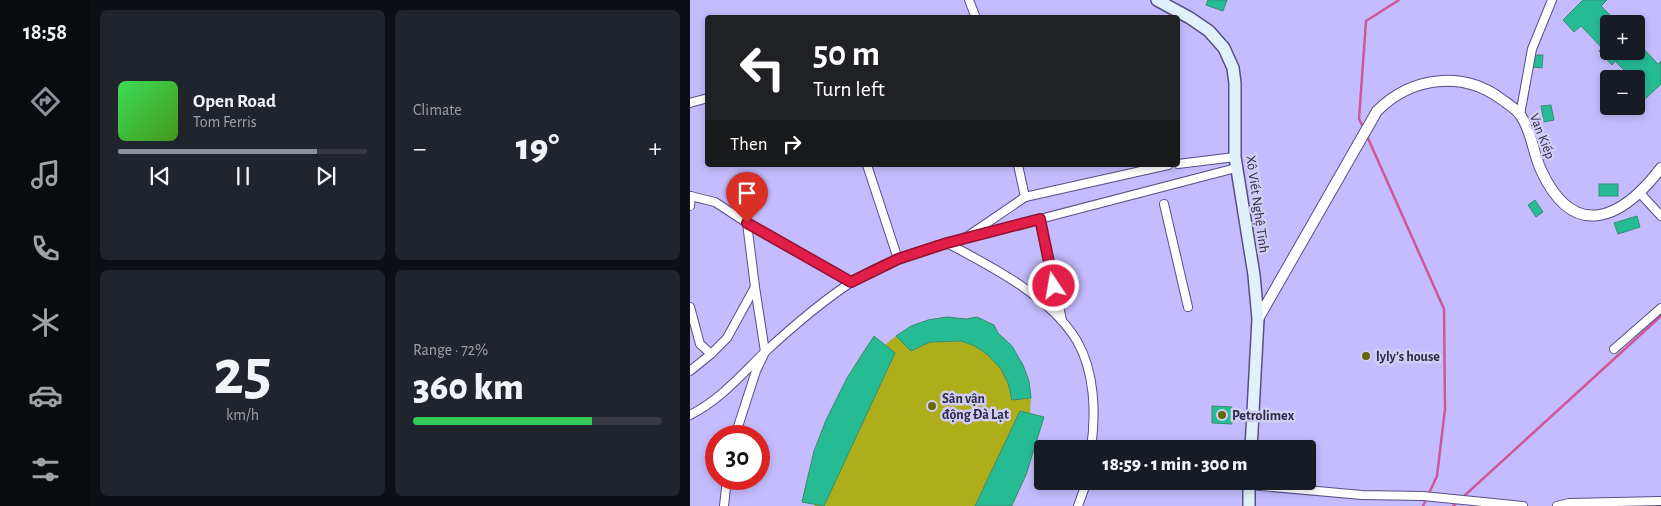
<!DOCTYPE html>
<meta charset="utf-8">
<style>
body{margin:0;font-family:"Alegreya Sans",sans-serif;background:#20242c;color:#f1f3f6;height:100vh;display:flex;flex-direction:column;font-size:19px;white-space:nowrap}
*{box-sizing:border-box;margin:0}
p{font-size:16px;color:#9ea1a6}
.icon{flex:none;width:28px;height:28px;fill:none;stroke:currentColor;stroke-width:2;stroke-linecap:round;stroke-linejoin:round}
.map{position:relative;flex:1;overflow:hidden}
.side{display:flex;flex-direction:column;gap:10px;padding:10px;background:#0d0f14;width:600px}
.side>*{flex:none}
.hud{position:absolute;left:15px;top:15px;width:475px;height:152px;border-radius:5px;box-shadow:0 2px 8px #0003;background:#202124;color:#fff;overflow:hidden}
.buttons{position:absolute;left:910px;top:15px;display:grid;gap:10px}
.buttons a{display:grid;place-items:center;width:45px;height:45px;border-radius:5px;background:#171b24;box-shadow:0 2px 8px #0003;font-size:25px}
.speed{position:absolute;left:15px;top:425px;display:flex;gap:10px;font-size:25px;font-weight:700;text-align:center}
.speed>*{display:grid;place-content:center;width:65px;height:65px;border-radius:50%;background:#171b24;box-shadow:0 2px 8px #0003;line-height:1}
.speed .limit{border:8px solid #d22;background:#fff;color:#111}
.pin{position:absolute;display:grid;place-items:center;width:42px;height:42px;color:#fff;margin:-51px -21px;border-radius:50% 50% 50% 0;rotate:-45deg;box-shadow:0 0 5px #0007}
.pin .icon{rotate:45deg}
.me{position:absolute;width:55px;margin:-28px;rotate:348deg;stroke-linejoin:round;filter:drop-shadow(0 0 4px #0008)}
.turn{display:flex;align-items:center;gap:18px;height:105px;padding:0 25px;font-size:22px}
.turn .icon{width:65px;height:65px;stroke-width:2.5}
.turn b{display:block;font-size:35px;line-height:42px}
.then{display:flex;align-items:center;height:48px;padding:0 25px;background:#0003;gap:10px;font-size:19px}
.big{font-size:38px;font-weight:800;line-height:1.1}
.side .widget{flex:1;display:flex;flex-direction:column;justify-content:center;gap:8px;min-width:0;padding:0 18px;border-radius:8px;background:#20242c}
.side .dial{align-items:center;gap:0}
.dial b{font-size:65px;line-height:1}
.song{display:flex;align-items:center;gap:15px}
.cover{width:60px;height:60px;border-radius:8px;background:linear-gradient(135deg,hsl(130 70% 55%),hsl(100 70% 35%))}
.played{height:5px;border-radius:2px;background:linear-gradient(90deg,#8c9099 80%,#363941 80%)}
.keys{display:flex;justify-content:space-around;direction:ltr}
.heat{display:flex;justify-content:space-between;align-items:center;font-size:28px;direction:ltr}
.charge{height:8px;border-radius:4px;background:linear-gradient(90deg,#34c759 72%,#363941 0)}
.side .tiles{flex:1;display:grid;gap:10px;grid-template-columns:repeat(2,1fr)}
.trip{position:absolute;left:344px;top:440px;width:282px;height:50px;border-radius:5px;background:#171b24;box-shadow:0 2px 8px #0003;font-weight:800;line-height:50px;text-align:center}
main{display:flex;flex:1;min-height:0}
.tabs{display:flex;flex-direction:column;width:90px;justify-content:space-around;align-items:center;background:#090b0e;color:#9ea1a6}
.tabs .icon{width:35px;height:35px}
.tabs .selected{color:#8c9099}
.tabs b{font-size:22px;color:#f1f3f6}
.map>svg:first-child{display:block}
.green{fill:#aeae1a}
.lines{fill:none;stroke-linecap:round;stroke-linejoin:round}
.stream{stroke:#cf5798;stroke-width:2.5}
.building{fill:#25bc94;stroke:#388c72}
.minor-casing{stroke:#584f88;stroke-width:10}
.tertiary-casing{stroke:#584f88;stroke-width:12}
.secondary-casing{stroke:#584f88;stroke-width:14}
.minor{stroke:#fff;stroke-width:8}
.tertiary{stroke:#fff;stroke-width:10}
.secondary{stroke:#e0f1fa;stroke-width:11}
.route-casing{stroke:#92132f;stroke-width:12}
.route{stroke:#e11d48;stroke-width:9}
.poi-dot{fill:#676701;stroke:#d1cdf5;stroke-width:2}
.labels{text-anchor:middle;stroke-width:5;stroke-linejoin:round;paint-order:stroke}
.street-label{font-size:14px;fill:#2d2a43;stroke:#d1cdf5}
.poi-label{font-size:14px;font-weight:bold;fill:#2d2a43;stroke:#d1cdf5;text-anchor:start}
</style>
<main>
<nav class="tabs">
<b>18:58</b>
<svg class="icon selected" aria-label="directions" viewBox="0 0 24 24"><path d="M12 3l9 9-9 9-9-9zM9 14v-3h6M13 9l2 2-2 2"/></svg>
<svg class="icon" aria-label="music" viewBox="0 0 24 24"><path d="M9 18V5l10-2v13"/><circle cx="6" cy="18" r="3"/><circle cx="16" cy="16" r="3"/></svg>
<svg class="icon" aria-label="phone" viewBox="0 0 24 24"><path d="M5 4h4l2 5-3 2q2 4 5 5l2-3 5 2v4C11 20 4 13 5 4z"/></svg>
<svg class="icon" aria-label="climate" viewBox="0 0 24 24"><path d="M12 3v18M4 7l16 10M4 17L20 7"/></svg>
<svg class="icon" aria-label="car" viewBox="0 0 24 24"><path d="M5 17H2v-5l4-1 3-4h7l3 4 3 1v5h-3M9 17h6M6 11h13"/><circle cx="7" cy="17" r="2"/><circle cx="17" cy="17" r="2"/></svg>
<svg class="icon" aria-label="filters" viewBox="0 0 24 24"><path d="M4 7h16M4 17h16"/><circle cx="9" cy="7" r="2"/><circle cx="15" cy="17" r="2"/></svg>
</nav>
<section class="side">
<div class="tiles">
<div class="widget">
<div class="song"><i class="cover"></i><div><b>Open Road</b><p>Tom Ferris</p></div></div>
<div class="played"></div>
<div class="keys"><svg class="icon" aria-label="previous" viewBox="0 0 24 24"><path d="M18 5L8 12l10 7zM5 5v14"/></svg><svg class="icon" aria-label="pause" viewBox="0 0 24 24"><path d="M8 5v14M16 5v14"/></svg><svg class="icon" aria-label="next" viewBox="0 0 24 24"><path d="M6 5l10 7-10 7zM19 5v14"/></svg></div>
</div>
<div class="widget"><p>Climate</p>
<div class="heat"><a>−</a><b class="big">19°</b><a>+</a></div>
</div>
<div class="widget dial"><b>25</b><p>km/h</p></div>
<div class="widget"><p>Range · 72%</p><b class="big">360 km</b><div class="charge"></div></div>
</div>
</section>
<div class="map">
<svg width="971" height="506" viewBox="0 0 971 506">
<rect width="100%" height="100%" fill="#c4bcfe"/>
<path class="green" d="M257,317L276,319L287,317L304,325L308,333L322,346L333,365L339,381L341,398L340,413L354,417L336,475L322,506H125L124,504L112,502C123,442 148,386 184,336L195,345C216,327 230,320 257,317Z"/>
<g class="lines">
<g class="stream">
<polyline points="674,129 669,119 676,21 709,0"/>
<polyline points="677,136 754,309 755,409 747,476 733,506"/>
<polyline points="773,497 971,316"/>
<polyline points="763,506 769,501"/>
</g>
</g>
<g class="building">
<polygon points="518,0 537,0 533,11 516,5"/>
<polygon points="893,0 917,0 911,6 929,24 919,24 919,51 946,51 946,41 968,64 971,61 971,84 954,100 946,92 948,84 946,79 943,79 925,61 922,65 909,51 912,48 891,26 884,32 873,20"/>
<polygon points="844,55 853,55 852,68 843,67"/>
<polygon points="861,105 864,120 854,122 851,106"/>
<rect x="909" y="184" width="19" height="12"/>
<polygon points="845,200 853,212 846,217 838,205"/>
<polygon points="947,216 950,227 928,234 924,223"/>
<polygon points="257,317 276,319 287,317 304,325 308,333 322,346 333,365 339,381 341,398 322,400 318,383 311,369 298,355 285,346 271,341 240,342 221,351 206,336 221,326 238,320"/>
<polygon points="184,336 205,353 134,506 112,502 124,451 136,420 157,378"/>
<polygon points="522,406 542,407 542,424 522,423"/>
<polygon points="330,411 354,417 336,475 322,505 322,506 285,506"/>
</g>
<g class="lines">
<g class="minor-casing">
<g id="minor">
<polyline points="279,0 286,18"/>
<polyline points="0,103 18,98"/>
<polyline points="830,115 842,49 862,0"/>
<polyline points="488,164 545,157"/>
<polyline points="177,165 208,259"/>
<polyline points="328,165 335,197"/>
<polyline points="949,192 971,216"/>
<polyline points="0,196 25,202 57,223 161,283"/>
<polyline points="474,204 498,307"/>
<polyline points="0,206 1,196"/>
<polyline points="350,219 372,320"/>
<polyline points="278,236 335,197 478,165"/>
<path d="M257,243C302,267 360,296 387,341C405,372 406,414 401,449"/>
<polyline points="0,307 10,344 21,354"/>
<polyline points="924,349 971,308"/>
<polyline points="0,371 21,354 37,338 65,287"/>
<path d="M0,415C30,400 51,375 75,352C101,328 130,303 160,283C207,252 273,239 327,225C400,206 473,187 546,168"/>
<polyline points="45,436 66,371 75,352 65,287 57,223"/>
<polyline points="559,485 672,495 733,496 833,506"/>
<polyline points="34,506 37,479"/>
<polyline points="388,506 397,481"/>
<polyline points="867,506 879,503 971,501"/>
</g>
</g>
<g class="tertiary-casing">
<path id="tertiary" d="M568,319L687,111C721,77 772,70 811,99C818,104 827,109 831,116C842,132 843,153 851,170C884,242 932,219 971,168"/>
</g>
<g class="secondary-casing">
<g id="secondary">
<polyline points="467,0 500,18 519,31 534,48 543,68 545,83 545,157 564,275 568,319 561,449"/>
<polyline points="559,506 559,481"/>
</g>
</g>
<use href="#minor" class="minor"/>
<use href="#tertiary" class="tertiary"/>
<use href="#secondary" class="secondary"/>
</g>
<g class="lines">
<g class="route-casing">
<polyline id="route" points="57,223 161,282 208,259 257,243 350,219 364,286"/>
</g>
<use href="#route" class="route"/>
</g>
<g class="poi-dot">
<circle cx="676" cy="356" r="5"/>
<circle cx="242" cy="406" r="5"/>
<circle cx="532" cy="415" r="5"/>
</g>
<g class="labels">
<g class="street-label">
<text transform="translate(853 136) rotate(69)" y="5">Vạn Kiếp</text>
<text transform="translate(568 204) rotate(82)" y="5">Xô Viết Nghệ Tĩnh</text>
</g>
<g class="poi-label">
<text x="686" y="361">lyly’s house</text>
<text x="252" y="403">Sân vận<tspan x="252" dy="16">động Đà Lạt</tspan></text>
<text x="542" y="420">Petrolimex</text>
</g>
</g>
</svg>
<div class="buttons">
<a>+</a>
<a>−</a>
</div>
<div class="speed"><div class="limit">30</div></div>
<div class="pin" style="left:57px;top:223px;background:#d93025"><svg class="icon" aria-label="arrive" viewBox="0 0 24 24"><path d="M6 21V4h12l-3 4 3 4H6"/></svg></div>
<svg class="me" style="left:364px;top:286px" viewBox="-20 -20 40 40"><circle r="17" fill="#e11d48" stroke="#fff" stroke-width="3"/><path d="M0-11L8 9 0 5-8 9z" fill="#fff"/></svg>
<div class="trip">18:59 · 1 min · 300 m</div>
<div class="hud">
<div class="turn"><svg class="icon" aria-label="left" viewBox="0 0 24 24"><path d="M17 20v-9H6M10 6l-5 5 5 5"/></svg><div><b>50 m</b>Turn left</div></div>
<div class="then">Then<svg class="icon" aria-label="right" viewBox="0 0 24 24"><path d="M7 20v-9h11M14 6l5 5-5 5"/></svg></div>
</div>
</div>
</main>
